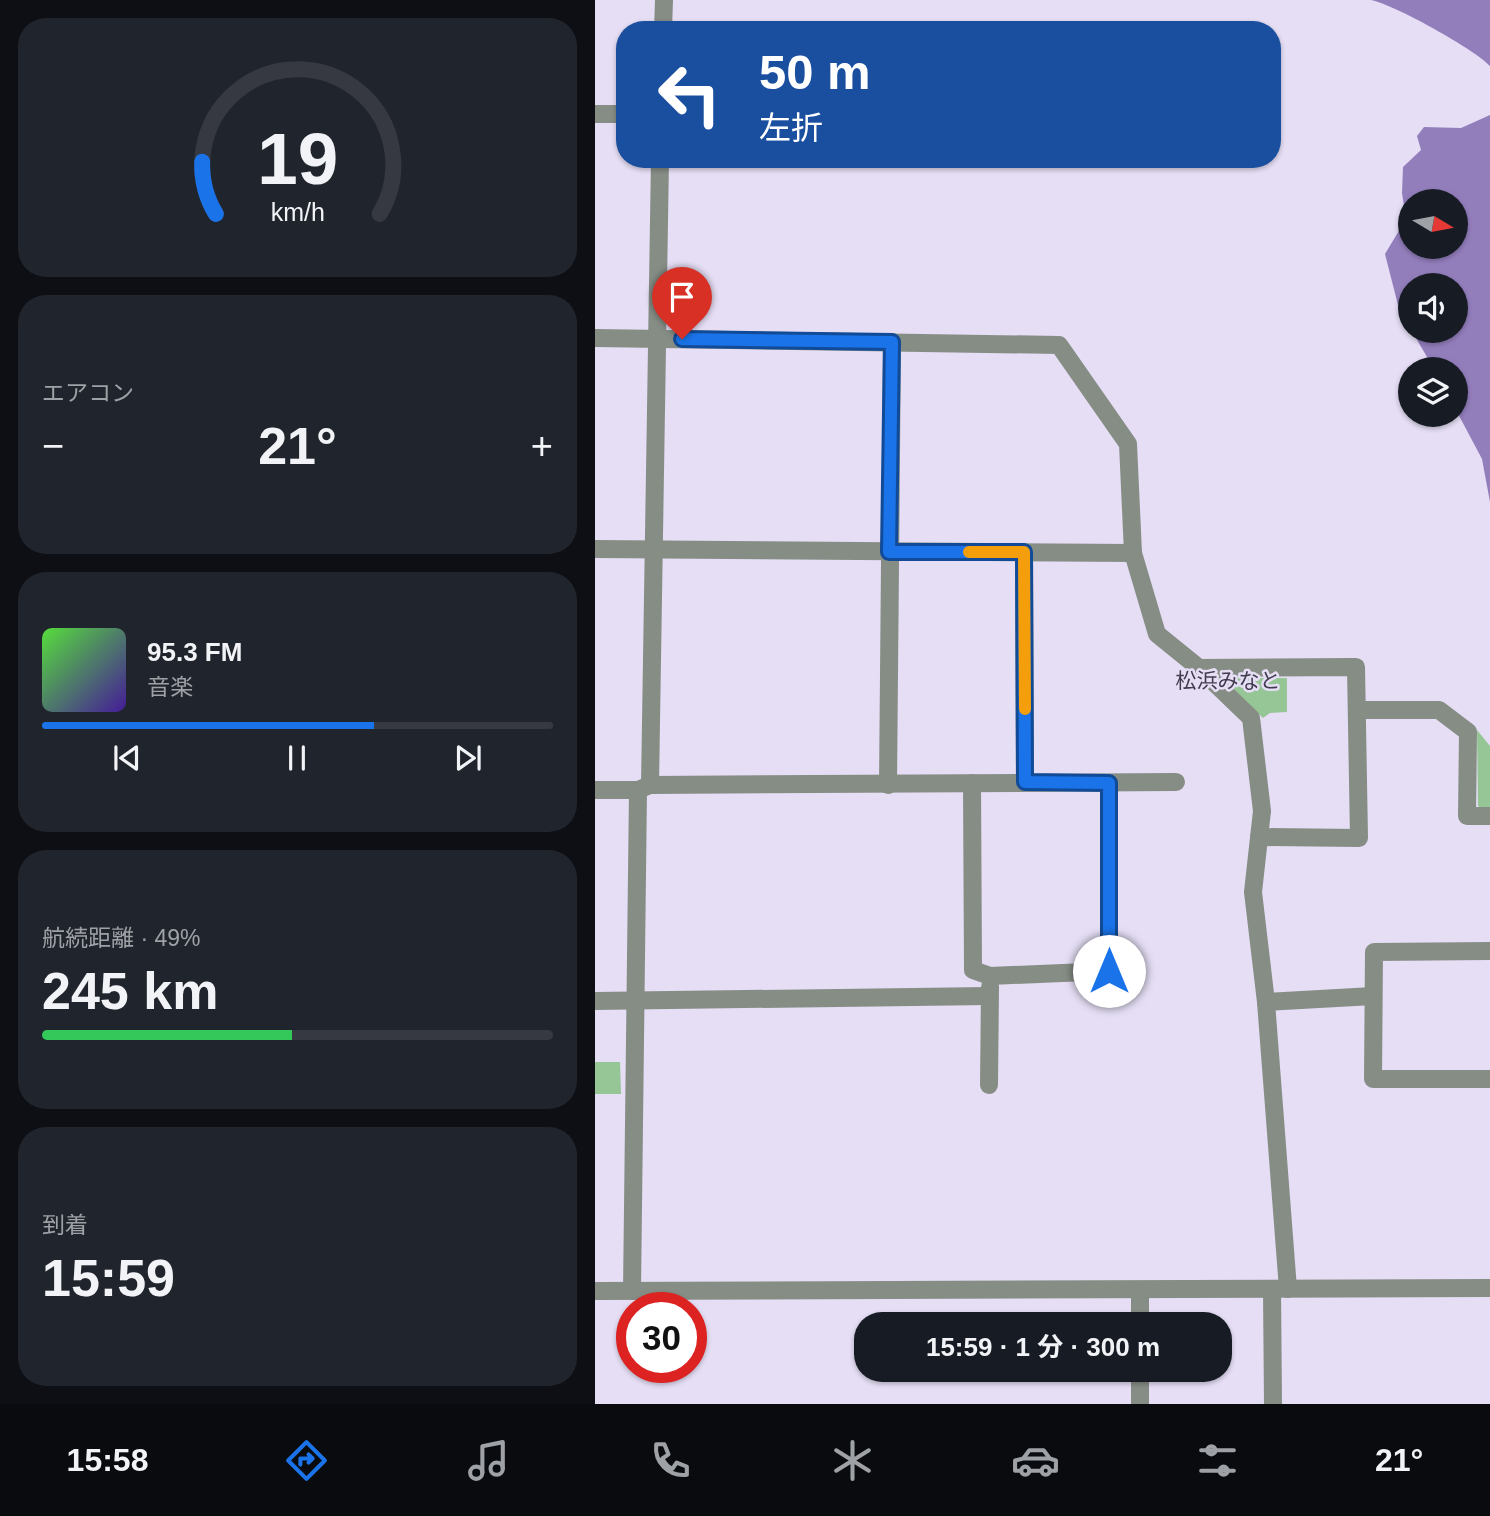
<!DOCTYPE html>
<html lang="ja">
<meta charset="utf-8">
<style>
body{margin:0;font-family:Helvetica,"Noto Sans JP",sans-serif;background:#20242c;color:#f1f3f6;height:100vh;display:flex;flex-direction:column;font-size:26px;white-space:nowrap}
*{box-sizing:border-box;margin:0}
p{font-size:23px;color:#9ea1a6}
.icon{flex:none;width:38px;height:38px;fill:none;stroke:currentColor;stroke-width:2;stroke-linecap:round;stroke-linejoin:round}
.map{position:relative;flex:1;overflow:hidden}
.side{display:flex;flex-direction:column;gap:18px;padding:18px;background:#0d0f14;width:595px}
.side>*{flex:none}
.top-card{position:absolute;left:21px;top:21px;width:665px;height:147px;border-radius:28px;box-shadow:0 2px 5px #0004;background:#1a4fa0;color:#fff;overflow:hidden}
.needle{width:46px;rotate:100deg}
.fabs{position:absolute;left:803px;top:189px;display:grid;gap:14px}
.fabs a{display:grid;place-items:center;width:70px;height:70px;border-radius:50%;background:#171b24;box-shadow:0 2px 5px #0004;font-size:35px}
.speed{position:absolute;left:21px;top:1292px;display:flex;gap:14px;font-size:35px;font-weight:700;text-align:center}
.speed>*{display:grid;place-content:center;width:91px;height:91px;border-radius:50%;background:#171b24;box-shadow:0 2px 5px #0004;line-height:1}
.speed .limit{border:10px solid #d22;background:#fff;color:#111}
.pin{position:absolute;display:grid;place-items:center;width:60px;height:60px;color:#fff;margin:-72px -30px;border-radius:50% 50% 50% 0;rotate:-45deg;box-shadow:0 0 7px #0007}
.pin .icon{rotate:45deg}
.me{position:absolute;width:77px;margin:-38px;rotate:0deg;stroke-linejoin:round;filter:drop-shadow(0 0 5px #0008)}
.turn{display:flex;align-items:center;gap:24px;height:147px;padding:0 28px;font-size:32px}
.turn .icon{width:91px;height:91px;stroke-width:2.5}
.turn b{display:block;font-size:49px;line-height:60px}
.big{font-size:52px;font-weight:700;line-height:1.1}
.side .card{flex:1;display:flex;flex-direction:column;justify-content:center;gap:10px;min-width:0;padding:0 24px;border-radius:28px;background:#20242c}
.side .dial{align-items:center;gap:0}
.dial svg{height:182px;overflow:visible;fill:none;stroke:#363941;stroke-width:7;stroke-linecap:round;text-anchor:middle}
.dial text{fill:#f1f3f6;stroke:none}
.song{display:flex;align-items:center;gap:21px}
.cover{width:84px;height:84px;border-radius:10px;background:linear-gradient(135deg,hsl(110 70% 55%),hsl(260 70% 35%))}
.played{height:7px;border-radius:4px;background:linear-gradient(90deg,#1a73e8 65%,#363941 65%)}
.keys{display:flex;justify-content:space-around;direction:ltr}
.heat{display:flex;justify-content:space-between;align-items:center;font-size:38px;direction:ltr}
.charge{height:10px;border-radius:5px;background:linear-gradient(90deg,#34c759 49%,#363941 0)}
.trip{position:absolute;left:259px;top:1312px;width:378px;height:70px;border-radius:28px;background:#171b24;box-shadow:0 2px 5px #0004;font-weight:700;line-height:70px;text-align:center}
.dock{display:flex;height:112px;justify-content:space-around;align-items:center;background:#090b0e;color:#9ea1a6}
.dock .icon{width:49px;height:49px}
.dock .selected{color:#1a73e8}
.dock b{font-size:32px;color:#f1f3f6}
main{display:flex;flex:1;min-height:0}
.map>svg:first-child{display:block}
.green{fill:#97c696}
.water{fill:#937ebc;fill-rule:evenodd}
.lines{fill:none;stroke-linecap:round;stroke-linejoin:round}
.street{stroke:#868d85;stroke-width:18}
.route-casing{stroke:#114b97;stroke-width:18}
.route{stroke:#1a73e8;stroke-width:12}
.slow{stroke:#f59e0b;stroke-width:12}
.labels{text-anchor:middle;stroke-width:5;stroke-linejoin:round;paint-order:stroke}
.neighbourhood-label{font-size:21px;fill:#413b4e;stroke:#e5def5}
</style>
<main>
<section class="side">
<div class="card dial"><svg viewBox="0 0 100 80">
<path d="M14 69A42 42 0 1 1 86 69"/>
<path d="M14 69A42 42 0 0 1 8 46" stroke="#1a73e8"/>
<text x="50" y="56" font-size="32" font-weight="700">19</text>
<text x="50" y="72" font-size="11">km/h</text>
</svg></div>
<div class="card"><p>エアコン</p>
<div class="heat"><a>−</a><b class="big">21°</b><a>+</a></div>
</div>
<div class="card">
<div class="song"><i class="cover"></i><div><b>95.3 FM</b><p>音楽</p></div></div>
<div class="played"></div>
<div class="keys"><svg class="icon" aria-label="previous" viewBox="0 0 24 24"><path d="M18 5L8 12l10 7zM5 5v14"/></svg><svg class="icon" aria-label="pause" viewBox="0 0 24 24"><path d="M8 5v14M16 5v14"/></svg><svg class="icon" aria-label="next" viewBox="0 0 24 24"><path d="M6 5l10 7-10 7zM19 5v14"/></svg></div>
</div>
<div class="card"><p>航続距離 · 49%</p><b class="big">245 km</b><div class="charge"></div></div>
<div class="card"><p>到着</p><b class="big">15:59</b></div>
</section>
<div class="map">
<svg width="895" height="1404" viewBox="0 0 895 1404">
<rect width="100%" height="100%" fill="#e5def5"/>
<g class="green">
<polygon points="640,678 692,678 692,712 675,713 668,718 633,685"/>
<polygon points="882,730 895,746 895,814 883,806"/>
<polygon points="0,1062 25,1062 26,1094 0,1094"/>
</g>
<g class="water">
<path d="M776,0H895V66C881,50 798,4 776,0Z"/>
<path d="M895,115V502L887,459L861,410V369H839L804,309L790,254L811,219L807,193L808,167L826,150L822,136L829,127L866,128ZM816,201H861V247H816ZM816,285H861V331H816Z"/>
</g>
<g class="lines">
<g class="street">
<polyline points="68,30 69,0"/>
<polyline points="0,114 30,114"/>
<polyline points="0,338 464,345 533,444 538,553 562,634 604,668 656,718 667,811 658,892 671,1002 693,1289"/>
<polyline points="0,549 538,553"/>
<polyline points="429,552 430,782"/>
<polyline points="604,668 761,667 764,838 664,837"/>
<polyline points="762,710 844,710 873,732 872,816 895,816"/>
<polyline points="377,783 378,970 395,976 514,971 514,783"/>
<polyline points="55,785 65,159"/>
<polyline points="293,785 297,342"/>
<polyline points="0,790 43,790 55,785 581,782"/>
<polyline points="895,951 779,952 778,1079 895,1079"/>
<polyline points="0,1001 394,996"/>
<polyline points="671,1002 778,996"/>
<polyline points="394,1085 395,987"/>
<polyline points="677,1289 678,1404"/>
<polyline points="545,1290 545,1325"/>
<polyline points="0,1291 895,1288"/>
<polyline points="37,1291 43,790"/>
<polyline points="545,1370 545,1404"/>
</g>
</g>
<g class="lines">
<g class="route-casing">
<polyline id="route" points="87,339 297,342 294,552 429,552 430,782 514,783 514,971"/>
</g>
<use href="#route" class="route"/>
<polyline class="slow" points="374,552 429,552 430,709"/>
</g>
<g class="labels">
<g class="neighbourhood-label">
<text x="633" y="688">松浜みなと</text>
</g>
</g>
</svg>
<div class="fabs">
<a><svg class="needle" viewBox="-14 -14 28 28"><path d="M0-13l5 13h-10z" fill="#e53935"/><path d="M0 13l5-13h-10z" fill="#9ea1a6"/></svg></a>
<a><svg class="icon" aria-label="sound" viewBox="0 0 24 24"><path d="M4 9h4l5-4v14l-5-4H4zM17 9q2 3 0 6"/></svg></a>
<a><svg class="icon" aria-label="layers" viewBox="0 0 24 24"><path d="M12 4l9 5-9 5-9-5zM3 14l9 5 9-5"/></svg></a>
</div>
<div class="speed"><div class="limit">30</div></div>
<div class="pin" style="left:87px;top:339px;background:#d93025"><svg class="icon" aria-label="arrive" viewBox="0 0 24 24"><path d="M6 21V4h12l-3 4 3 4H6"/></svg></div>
<svg class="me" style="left:514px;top:971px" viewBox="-20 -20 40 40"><circle r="19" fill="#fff"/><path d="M0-13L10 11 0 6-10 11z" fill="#1a73e8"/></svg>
<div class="trip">15:59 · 1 分 · 300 m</div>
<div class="top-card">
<div class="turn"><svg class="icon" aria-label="left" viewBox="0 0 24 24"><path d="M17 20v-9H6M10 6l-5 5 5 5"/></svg><div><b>50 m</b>左折</div></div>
</div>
</div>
</main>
<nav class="dock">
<b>15:58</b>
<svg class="icon selected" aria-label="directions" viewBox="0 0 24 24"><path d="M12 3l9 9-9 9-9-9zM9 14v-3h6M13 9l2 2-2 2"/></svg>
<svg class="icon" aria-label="music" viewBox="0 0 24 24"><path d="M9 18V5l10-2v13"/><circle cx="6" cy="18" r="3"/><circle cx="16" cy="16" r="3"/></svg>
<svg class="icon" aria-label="phone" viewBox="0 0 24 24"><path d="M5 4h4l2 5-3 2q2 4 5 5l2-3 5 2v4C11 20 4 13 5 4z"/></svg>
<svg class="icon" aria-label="climate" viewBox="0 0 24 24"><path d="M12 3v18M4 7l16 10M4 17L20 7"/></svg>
<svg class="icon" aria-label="car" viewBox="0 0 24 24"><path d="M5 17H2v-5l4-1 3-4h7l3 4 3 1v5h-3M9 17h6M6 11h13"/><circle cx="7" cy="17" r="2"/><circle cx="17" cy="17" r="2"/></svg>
<svg class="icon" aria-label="filters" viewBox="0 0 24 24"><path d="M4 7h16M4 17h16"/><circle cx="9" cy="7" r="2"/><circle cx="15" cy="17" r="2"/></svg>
<b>21°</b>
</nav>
